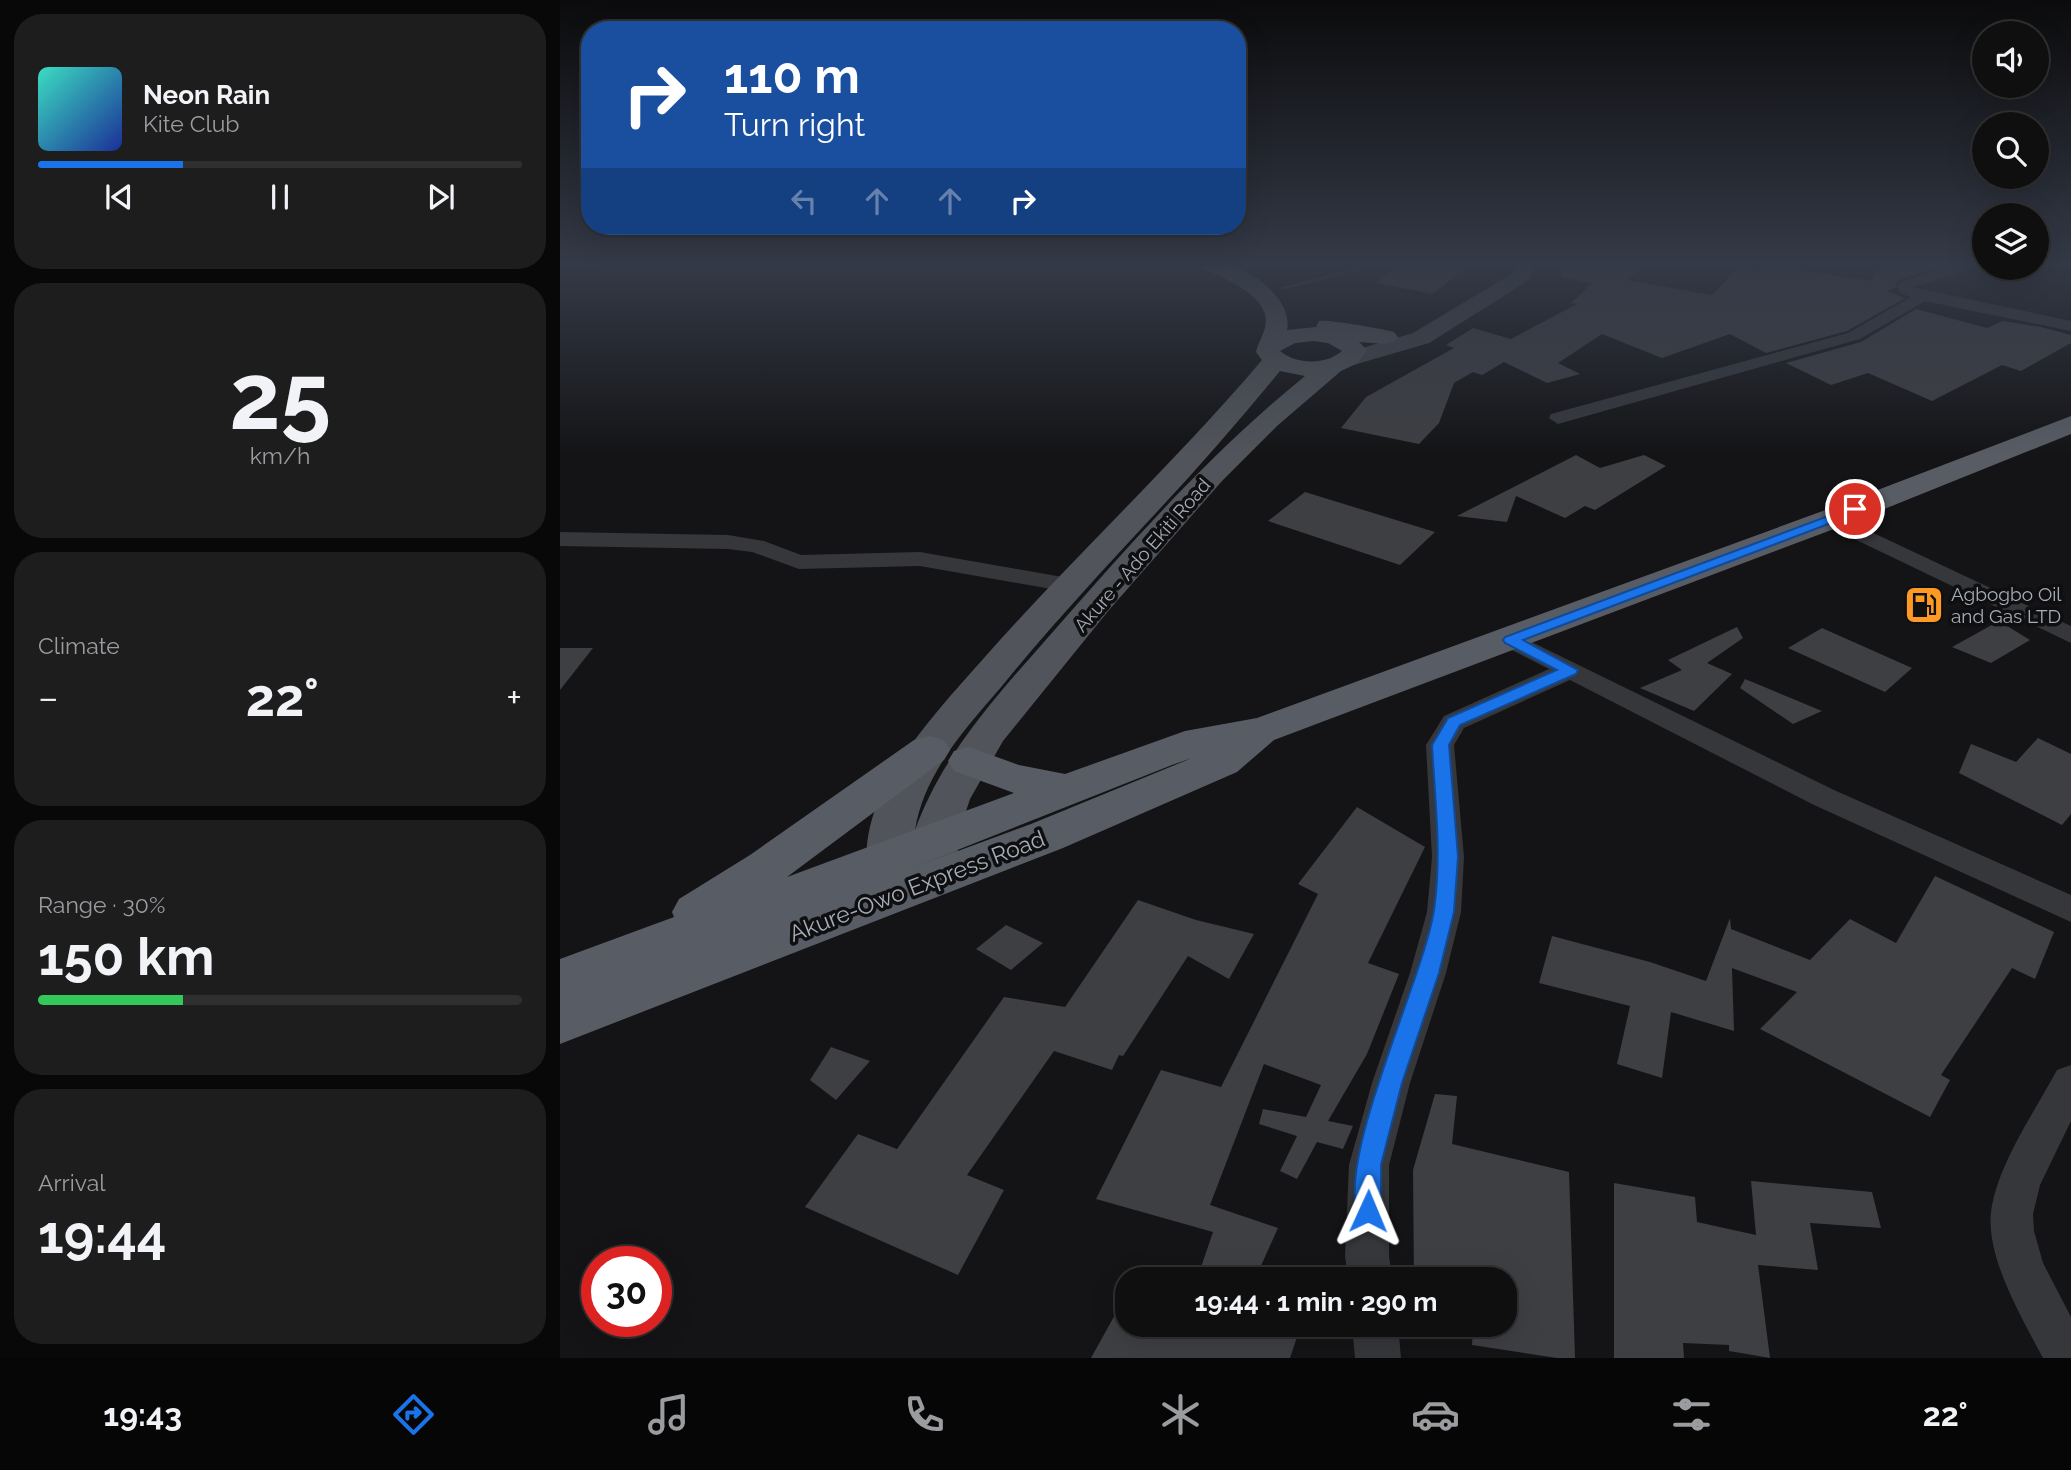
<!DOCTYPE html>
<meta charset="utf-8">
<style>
body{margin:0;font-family:Raleway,sans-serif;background:#1d1d1e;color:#f1f3f6;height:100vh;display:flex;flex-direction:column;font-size:26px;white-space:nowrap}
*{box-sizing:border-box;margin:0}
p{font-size:23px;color:#9b9c9f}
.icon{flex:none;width:38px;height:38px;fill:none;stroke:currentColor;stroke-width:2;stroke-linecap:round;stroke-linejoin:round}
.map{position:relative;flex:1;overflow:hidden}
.sheet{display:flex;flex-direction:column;gap:14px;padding:14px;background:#080809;width:560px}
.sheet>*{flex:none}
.guide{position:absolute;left:21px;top:21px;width:665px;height:214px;border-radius:28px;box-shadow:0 7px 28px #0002,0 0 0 2px #2f2f30;background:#1a4fa0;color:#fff;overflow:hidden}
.buttons{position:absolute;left:1412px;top:21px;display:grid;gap:14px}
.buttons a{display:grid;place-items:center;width:77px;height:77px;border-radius:50%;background:#0f0f10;box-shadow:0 7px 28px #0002,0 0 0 2px #2f2f30;font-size:35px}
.speed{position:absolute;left:21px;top:1246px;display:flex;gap:14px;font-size:35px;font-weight:700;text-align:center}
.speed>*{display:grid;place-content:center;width:91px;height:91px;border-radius:50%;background:#0f0f10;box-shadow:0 7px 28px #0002,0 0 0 2px #2f2f30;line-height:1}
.speed .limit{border:10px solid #d22;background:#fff;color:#111}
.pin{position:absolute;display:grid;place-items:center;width:60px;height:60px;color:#fff;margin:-30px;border:4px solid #fff;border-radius:50%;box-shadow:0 2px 7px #0007}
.me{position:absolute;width:77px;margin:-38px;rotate:1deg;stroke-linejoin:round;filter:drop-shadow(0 0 5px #0008)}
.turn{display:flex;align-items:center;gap:24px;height:147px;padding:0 28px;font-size:32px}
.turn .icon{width:91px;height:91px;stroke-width:2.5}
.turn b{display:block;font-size:49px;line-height:60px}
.lanes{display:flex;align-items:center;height:66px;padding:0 28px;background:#0003;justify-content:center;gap:35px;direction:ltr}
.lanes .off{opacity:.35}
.big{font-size:52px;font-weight:700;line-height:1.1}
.sheet .widget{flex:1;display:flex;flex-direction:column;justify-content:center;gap:10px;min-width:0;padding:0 24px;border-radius:28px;background:#1d1d1e}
.sheet .dial{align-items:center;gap:0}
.dial b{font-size:91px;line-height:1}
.song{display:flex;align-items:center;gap:21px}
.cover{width:84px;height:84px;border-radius:10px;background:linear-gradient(135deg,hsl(170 70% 55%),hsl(230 70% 35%))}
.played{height:7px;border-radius:4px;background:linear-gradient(90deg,#1a73e8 30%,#2f2f30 30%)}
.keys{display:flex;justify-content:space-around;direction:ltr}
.heat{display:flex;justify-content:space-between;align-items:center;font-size:38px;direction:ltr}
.charge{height:10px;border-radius:5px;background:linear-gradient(90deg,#34c759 30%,#2f2f30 0)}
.trip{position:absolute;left:555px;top:1267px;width:402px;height:70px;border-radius:28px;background:#0f0f10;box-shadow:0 7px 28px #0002,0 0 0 2px #2f2f30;font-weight:700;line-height:70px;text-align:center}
.tabs{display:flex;height:112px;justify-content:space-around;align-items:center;background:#060606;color:#9b9c9f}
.tabs .icon{width:49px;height:49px}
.tabs .active{color:#1a73e8}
.tabs b{font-size:32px;color:#f1f3f6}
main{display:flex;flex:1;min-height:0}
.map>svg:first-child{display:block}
.building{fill:#3e3f43}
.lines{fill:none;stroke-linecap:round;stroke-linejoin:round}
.service{fill:#35373b;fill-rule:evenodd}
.minor{fill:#35373b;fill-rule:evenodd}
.secondary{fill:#43464b;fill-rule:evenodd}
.primary{fill:#51545a;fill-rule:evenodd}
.trunk{fill:#585c64;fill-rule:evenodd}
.route{fill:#1a73e8;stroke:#114b97;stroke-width:2}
.labels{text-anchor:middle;stroke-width:7;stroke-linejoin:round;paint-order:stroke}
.street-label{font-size:19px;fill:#a5adb7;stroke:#0f0f11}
.poi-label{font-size:19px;fill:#a5adb7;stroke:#0f0f11;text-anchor:start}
.near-street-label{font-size:23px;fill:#a5adb7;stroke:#0f0f11}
</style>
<main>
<section class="sheet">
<div class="widget">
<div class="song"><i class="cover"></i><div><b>Neon Rain</b><p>Kite Club</p></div></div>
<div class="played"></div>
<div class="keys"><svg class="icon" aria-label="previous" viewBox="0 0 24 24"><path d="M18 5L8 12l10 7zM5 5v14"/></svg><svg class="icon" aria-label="pause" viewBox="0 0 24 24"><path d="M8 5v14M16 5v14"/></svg><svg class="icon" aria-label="next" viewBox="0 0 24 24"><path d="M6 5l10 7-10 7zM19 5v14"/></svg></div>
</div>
<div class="widget dial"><b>25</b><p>km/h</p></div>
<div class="widget"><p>Climate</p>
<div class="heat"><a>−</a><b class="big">22°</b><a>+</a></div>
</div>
<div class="widget"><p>Range · 30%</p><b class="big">150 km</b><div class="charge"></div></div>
<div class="widget"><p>Arrival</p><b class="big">19:44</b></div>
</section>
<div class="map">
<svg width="1511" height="1358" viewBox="0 0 1511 1358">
<rect width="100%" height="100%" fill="#141416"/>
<g class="building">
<polygon points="840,265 909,265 873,294 816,283"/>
<polygon points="1002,265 1086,265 1067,280 1152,295 1178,268 1200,271 1205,265 1209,265 1311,281 1321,265 1388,265 1338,280 1335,288 1327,291 1345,298 1287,331 1206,353 1170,334 1102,358 1042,334 998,363 1020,374 987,383 944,362 922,375 913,372 894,383 879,423 859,444 781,428 806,397 894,348 886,345 913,328 951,339 1017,304 1011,303 1032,283 1001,277"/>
<polygon points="1356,309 1427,328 1443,321 1481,327 1511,335 1511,343 1461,371 1442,365 1372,401 1308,373 1271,385 1226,363 1301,342"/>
<polygon points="1016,455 1040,468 1084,455 1106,466 1035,510 1025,506 1005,518 956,496 947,522 897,516"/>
<polygon points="745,492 875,532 840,565 708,521"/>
<polygon points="1439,621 1470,640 1431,663 1392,647"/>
<polygon points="1177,627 1183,638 1147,663 1172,674 1134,711 1080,688 1122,670 1108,660"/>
<polygon points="1262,628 1352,668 1325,692 1228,648"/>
<polygon points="0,648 33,648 0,690"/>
<polygon points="1185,679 1262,711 1233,724 1180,688"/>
<polygon points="1478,738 1511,754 1511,814 1502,825 1399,773 1411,744 1456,762"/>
<polygon points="797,807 865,847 808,963 839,974 807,1054 768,1121 793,1126 783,1149 757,1142 737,1179 720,1171 737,1136 699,1124 703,1109 746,1117 761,1085 704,1064 650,1205 718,1228 695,1279 637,1279 653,1232 536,1199 601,1070 661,1087 758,894 738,884"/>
<polygon points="1375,876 1494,932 1475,979 1452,968 1381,1075 1390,1080 1370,1117 1200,1029 1237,992 1172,968 1174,1031 1111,1012 1102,1078 1057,1064 1070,1006 979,983 992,936 1090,962 1146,981 1170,918 1171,929 1250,960 1290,919 1336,943"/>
<polygon points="578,900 636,920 694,934 669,979 628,956 563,1056 559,1055 552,1070 494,1051 407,1175 444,1190 398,1275 245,1207 298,1134 337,1149 444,997 505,1007"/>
<polygon points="446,925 483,943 451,970 416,949"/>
<polygon points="271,1047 310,1061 276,1100 250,1080"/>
<polygon points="875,1094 897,1096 892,1144 1009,1172 1015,1358 997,1358 912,1345 913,1325 945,1325 945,1279 854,1279 853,1170"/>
<polygon points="1191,1181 1312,1192 1321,1228 1250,1223 1258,1270 1198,1265 1210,1358 1169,1351 1169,1345 1123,1343 1124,1358 1054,1358 1054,1183 1135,1197 1137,1222 1196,1235"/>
<polygon points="567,1293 567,1325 741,1325 730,1358 531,1358"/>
</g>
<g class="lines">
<polygon class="service" points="807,265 819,265 723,290 719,288"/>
<g class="minor">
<polygon points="1396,265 1418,265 1416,268 1352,287 1511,321 1511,331 1365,301 1300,339 1005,422 998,424 989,418 991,414 1288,333 1351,297 1340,293 1337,286 1339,283"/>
<polygon points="1271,513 1511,626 1511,643 1263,524 1260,519 1263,514"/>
<polygon points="0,532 168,535 204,541 241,555 360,552 508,578 516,580 520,585 516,590 508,592 360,566 239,569 192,552 168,549 0,546"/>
<polygon points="951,632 1274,790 1511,895 1511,922 1252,804 1010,680 904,728 894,745 904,857 901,912 886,973 850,1083 829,1165 829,1256 832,1279 788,1279 785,1256 789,1165 812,1083 850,973 867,912 872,857 866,745 884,716 989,669 942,645 938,640 942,635"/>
<path d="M1511,1065V1121L1480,1185L1473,1214L1474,1231L1483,1263L1511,1317V1358H1483C1462,1318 1426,1258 1431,1212C1437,1165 1475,1111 1497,1070Z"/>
<polygon points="792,1325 838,1325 841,1358 795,1358"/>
</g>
<polygon class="secondary" points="957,265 971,265 974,269 969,280 869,343 790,366 782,364 778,359 782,354 853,333 953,273"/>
<path class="primary" d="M641,265C649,265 660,263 669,265C695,271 733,301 727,330L756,327L759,321C767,319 823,329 834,332L838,337L834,342L826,344L799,342L807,350L798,363L781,371L717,426L662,481L549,610L443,741L410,799L396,842L402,871L396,883L379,889L362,883L354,861L358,892L351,905L334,910L317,905C300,874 305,829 320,798C344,745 386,701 424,658C514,556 614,464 702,360L696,352C698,342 706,332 706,320C705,294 664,278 644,269ZM753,341L768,343L782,351C766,365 737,365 720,351L735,343ZM720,371L745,376C654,450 575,538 498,626C443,689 384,750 355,830C364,773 406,728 442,686C490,627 542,571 594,515C638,468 680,420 720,371Z"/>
<path class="trunk" d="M1511,416V434L1282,526L714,740L677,772L503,848L0,1044V959L114,917L112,912L119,899L190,855L354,740L369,736L384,740L390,750L384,760L227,877L454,793L394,771L388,761L394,751L409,747L459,765L505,774L625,731L697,718L1260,512ZM632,758L471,824L352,868L612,765Z"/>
</g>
<linearGradient id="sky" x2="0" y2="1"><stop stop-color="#0b0b0c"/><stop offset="0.58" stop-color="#343a47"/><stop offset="1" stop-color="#343a47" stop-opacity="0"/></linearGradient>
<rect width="1511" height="455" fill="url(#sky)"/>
<path class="route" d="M1295,506L1301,509L1300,512L963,640L1018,670L1016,674L900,725L889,745L898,857L894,912L879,973L842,1083L821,1165V1211L817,1220L808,1223L799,1220C774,1160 863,982 874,910C882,855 875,800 872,745L888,718L997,670L945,643L943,640L945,637Z"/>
<defs>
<g id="fuel-square" transform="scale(2.0125)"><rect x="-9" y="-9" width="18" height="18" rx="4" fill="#fe9924" stroke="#0f0f11"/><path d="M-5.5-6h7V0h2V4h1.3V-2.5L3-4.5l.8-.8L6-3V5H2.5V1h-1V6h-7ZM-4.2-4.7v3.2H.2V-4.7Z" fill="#111"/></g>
</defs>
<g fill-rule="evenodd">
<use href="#fuel-square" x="1364" y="605"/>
</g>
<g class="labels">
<g class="street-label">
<text transform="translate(582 555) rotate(-49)" y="7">Akure - Ado Ekiti Road</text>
</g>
<g class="poi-label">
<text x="1391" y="601">Agbogbo Oil<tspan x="1391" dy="22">and Gas LTD</tspan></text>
</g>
<g class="near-street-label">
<text transform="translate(357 886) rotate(-21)" y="8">Akure-Owo Express Road</text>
</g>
</g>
</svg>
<div class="buttons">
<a><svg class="icon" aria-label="sound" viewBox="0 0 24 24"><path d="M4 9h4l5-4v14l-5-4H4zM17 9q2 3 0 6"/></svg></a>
<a><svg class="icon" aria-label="search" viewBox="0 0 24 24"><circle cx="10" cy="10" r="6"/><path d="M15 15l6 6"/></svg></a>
<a><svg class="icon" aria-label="layers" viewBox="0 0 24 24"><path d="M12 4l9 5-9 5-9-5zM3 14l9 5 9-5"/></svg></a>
</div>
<div class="speed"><div class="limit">30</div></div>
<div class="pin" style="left:1295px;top:509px;background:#d93025"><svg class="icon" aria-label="arrive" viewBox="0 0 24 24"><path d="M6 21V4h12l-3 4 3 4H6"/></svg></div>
<svg class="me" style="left:808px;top:1211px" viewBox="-20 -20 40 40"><path d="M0-17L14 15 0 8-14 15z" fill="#1a73e8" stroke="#fff" stroke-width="4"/></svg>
<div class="trip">19:44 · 1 min · 290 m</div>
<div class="guide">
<div class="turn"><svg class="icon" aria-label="right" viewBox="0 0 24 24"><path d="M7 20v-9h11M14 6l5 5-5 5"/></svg><div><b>110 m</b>Turn right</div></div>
<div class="lanes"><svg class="icon off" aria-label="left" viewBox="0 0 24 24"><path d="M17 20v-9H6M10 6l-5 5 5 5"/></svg><svg class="icon off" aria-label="ahead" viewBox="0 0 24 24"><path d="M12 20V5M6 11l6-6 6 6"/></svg><svg class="icon off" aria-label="ahead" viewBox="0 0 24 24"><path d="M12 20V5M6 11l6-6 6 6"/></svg><svg class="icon" aria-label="right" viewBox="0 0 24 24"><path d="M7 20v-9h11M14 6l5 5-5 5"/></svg></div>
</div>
</div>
</main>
<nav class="tabs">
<b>19:43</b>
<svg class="icon active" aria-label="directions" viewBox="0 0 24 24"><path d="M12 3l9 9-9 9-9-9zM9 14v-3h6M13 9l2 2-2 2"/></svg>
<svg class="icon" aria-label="music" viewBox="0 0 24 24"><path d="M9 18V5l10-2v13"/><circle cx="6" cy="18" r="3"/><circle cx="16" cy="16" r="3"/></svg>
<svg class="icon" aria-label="phone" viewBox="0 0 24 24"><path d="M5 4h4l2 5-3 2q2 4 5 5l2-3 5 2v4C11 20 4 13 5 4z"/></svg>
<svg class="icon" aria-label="climate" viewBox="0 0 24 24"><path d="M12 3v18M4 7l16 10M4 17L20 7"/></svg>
<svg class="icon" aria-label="car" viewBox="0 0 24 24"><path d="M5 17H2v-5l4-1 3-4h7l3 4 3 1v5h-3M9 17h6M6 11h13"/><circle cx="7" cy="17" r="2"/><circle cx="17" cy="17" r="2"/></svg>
<svg class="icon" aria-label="filters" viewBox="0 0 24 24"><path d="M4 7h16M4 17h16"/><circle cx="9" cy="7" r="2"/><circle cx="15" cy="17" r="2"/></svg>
<b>22°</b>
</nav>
